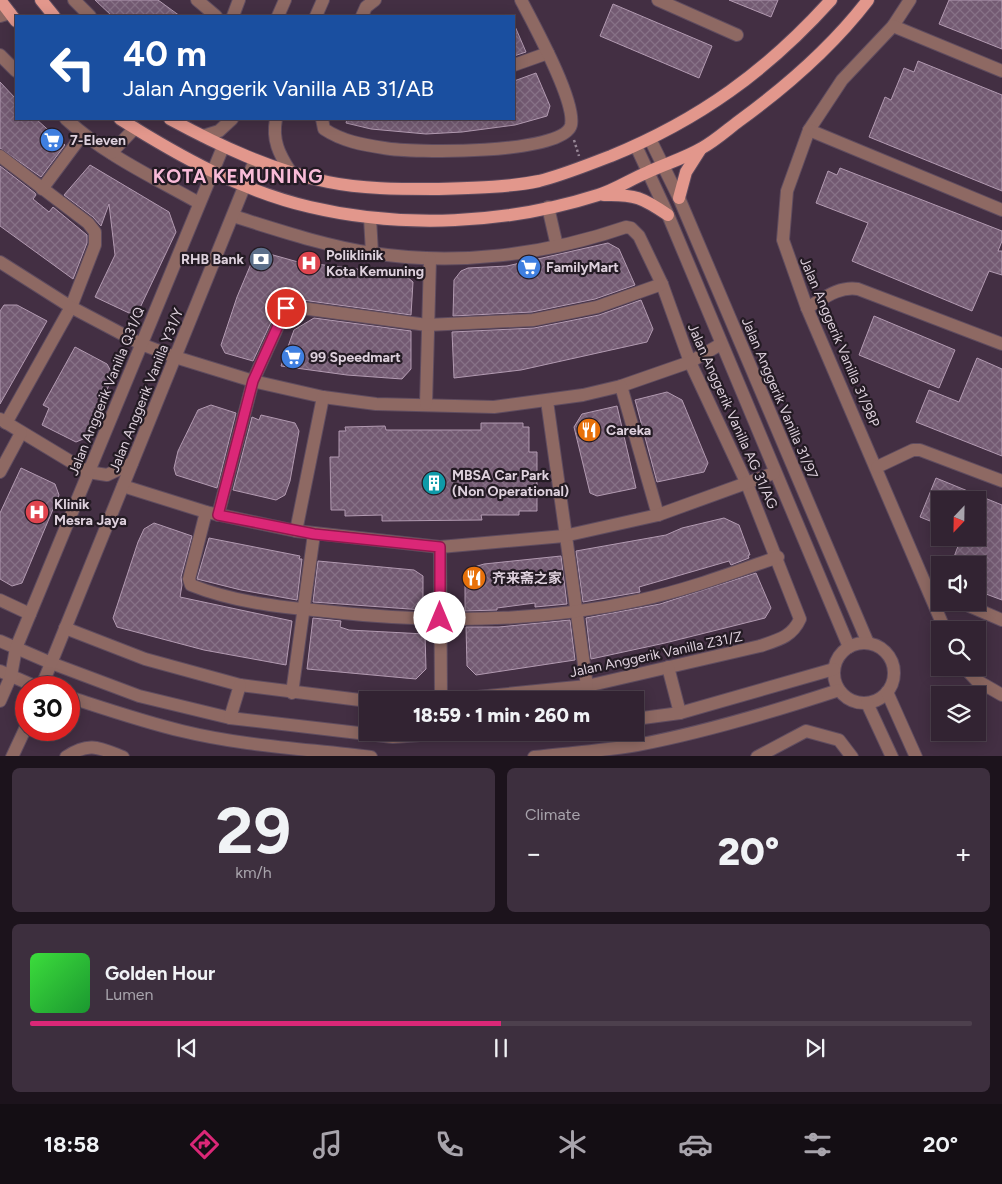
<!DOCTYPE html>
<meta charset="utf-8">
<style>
body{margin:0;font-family:Figtree,"Noto Sans SC",sans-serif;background:#3d2f3e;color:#f1f3f6;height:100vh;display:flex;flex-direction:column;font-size:19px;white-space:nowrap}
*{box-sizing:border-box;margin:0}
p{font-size:16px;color:#a8a4ac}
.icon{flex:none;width:28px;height:28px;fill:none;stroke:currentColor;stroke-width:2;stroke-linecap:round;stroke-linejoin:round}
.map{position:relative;height:756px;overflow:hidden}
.details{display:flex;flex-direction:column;gap:12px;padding:12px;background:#1c131c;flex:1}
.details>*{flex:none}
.hud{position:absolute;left:15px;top:15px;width:500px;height:105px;border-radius:0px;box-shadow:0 2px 12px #0003,0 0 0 1px #4d404d;background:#1a4fa0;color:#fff;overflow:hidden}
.needle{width:32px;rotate:202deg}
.tools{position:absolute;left:931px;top:491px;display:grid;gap:10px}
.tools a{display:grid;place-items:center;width:55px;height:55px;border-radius:0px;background:#322332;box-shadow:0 2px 12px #0003,0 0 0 1px #4d404d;font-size:25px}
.speed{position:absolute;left:15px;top:676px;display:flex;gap:10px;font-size:25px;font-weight:700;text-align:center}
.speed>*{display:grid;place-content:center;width:65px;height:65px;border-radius:50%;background:#322332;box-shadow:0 2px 12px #0003,0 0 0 1px #4d404d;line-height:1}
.speed .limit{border:8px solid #d22;background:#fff;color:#111}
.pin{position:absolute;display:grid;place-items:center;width:42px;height:42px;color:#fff;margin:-21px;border:2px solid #fff;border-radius:50%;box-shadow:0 1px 5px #0007}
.me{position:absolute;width:55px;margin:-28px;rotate:0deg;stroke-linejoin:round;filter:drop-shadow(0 0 4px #0008)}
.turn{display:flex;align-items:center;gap:18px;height:105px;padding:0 25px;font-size:22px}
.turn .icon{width:65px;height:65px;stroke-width:2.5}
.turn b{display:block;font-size:35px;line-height:42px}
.big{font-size:38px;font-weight:800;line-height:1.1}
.details .tile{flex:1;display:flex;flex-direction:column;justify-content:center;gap:8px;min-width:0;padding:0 18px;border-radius:8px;background:#3d2f3e}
.details .dial{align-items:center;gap:0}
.dial b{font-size:65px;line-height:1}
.song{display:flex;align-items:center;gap:15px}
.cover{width:60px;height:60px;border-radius:8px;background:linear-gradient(135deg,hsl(120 70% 55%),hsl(130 70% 35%))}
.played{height:5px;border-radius:2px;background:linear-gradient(90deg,#db2777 50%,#4d404d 50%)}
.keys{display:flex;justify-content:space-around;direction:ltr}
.heat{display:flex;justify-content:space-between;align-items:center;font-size:28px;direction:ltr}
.details .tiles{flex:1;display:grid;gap:12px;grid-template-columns:1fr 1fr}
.tile:last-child{grid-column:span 2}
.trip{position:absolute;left:359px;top:691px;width:285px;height:50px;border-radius:0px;background:#322332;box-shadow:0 2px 12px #0003,0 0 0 1px #4d404d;font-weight:800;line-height:50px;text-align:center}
.tab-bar{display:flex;height:80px;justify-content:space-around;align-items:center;background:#140e14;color:#a8a4ac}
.tab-bar .icon{width:35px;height:35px}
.tab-bar .selected{color:#db2777}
.tab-bar b{font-size:22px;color:#f1f3f6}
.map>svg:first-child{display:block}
.building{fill:url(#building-cross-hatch);stroke:#b29ab1}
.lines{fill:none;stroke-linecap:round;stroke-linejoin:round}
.minor-casing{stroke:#5f4c5f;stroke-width:14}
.major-casing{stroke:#5f4c5f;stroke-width:14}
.path{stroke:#988897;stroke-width:2.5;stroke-dasharray:2.5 2.5;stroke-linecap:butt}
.minor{stroke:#8e6963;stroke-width:12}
.major{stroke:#e2978c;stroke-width:12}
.route-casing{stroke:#8e194d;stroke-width:12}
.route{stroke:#db2777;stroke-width:9}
.labels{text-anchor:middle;stroke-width:4.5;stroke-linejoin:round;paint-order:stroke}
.poi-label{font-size:14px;font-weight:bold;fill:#ded1dd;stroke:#241b24;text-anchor:start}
.street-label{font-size:14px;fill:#ded1dd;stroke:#241b24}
.district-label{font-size:19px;font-weight:bold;letter-spacing:1px;fill:#f9bbd8;stroke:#241b24}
</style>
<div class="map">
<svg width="1002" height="757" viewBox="0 0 1002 757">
<defs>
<pattern id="building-cross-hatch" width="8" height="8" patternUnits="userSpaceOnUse" patternTransform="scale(1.25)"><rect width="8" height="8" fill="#735a72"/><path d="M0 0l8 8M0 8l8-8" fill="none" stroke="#867186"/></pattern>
</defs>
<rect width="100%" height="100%" fill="#432f43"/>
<g class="building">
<polygon points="95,0 158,0 180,16 112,16"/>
<polygon points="729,0 778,0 771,17"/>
<polygon points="949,0 1002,0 1002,49 939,24"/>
<polygon points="613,4 712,46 699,78 600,36"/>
<polygon points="514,24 526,52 514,56"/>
<polygon points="918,61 1002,95 1002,191 869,137 885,97 891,100 904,68 914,72"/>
<polygon points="536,73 550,106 547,116 515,125 462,132 426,134 371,129 346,123 347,119 514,119 514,81"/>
<polygon points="0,82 16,99 16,119 36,119 65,145 41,177 0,148"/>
<polygon points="90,165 169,212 176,232 138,312 129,313 95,297 115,255 109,204 101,226 93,217 64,195"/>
<polygon points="0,166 35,193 36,195 33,199 49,212 53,207 87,235 87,243 73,279 0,226"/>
<polygon points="840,168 1002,231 1002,241 998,251 1002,251 1002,275 989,271 972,311 852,261 868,223 816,203 828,171 837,175"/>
<polygon points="608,243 619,249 635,285 595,299 532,312 453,316 454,280 461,271 468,268 507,266"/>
<polygon points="266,253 316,267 316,264 405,275 413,282 411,315 295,299 285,300 279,305 253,361 225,353 221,345 237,297 253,259"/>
<polygon points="641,300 653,329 647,342 521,370 454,378 452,332 534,328 599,315"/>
<polygon points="4,305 17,305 47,321 0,404 0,311"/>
<polygon points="874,316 955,350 939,388 859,355"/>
<polygon points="314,318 411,331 411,369 402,379 347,375 281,366 294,330"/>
<polygon points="75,347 107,364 113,375 88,437 76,442 42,425 49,408 43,405"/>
<polygon points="977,358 1002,369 1002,456 916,422 929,390 959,402"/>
<polygon points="667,392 682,400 708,463 704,472 657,482 635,400"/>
<polygon points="211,405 236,413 217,488 176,475 174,468 178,451 198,410"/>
<polygon points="617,406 636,488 597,496 590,493 574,427 582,414"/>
<polygon points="261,415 295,423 299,431 290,481 285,495 276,500 233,490 252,417 259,420"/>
<polygon points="481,423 523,423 523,427 529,427 529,452 537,452 537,511 519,511 519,515 481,515 482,520 382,521 382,515 345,516 345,510 331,510 330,457 339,457 339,431 346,431 345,427 385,426 386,430 481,430"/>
<polygon points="21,468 55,484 59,495 22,583 12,586 0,579 0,513"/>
<polygon points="936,478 1002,505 1002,600 978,591 978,565 951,565 961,538 978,538 978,500 940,500 940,525 920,517"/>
<polygon points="724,518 739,525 750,555 748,555 749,558 731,565 729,561 639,587 640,592 583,602 576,551 666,535 682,528"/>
<polygon points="154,523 192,536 181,577 182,585 180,597 292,621 286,665 204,650 117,627 113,618 138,542 144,529"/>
<polygon points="209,538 300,556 299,559 302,559 297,600 241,590 197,579"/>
<polygon points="561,556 567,604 535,607 535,603 497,608 497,610 465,611 465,575 471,568 484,564"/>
<polygon points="318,561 414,570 423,576 423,610 313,602"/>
<polygon points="756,573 771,608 765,618 665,643 591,659 586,618 660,604"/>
<polygon points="313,618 341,621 340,627 349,630 425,634 426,669 416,679 307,669"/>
<polygon points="570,620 575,660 476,675 467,666 466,627 499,627"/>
</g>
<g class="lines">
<g class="minor-casing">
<g id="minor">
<polyline points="74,0 90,16"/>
<polyline points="197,0 216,16"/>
<polyline points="658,0 737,35"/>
<polyline points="910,0 893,26 842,80 809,130 787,191 783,240 807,308 945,630"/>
<polyline points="0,16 10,13"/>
<polyline points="233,16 239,0"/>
<polyline points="278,16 285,0"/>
<polyline points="316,16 323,0"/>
<polyline points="362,16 366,7 375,0"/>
<polyline points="893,26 1002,71"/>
<polyline points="0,55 16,71"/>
<polyline points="514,65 548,53"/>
<path d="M66,119C105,155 153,177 199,203"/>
<path d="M276,119C272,140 279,154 290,171"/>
<path d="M322,119L324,129C342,141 363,145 384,148C411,153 564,155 571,125C576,101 534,25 521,0"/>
<polyline points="809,130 1002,210"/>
<polyline points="203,136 219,131 232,119"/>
<polyline points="650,139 679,198 868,643"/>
<polyline points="636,146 668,215 849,647"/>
<polyline points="111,153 135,128"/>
<polyline points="0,156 88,223 95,232 95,245 71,307 6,423"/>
<polyline points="42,189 83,134"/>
<polyline points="548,207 557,246"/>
<path d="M233,216C278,230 325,246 372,253C457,266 545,255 626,227L631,228L639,236L662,284L690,362L747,484L800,619C792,637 778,640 760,646L587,686L447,700"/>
<polyline points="370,218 372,253"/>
<polyline points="0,262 71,307 141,344 175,357 253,381 323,397 376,404 494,407 583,395 621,386 690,362 721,344"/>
<path d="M807,308C823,299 838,286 858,289L1002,344"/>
<polyline points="621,386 658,515"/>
<polyline points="547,401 587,686"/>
<polyline points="426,404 430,259"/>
<polyline points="0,419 88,472 107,475 132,463"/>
<polyline points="877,467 913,450 920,450 1002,481"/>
<polyline points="0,472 21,433"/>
<polyline points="123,486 206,512 296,531 440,547 564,536 658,515 774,473"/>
<path d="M206,512L189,579L191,585C233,602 279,607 324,611C428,623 537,623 640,600C687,590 732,573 778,557"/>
<polyline points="218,515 253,381 286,308 294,307 427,325 533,320 597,307 662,284"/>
<polyline points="296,531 323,397"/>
<polyline points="440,547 441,700"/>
<polyline points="0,600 30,614"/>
<polyline points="960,602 1002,620"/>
<polyline points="65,628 145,659 240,685 368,701"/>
<polyline points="0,641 51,663 139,696 230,718 393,737 461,732"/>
<circle cx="864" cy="673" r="30"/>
<polyline points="668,667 680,713"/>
<polyline points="965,668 976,680 1002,695"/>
<polyline points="0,671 39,688"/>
<polyline points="41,688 255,160"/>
<polyline points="887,692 916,757"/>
<polyline points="292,693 314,534"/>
<path d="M69,697C106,709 144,722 182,731C243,746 308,749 371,757"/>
<polyline points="0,701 11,676 16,648 223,147"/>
<polyline points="867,703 892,757"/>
<polyline points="230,718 240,685"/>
<polyline points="635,719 680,713 834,669"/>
<polyline points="12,757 26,727"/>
<path d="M66,757C89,741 100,748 123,757"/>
<path d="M534,757C568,753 603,751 637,745C706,732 772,712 839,690"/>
<polyline points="757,757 806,731 839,740 852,757"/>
</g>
</g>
<g class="major-casing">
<g id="major">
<polyline points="0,0 16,21"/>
<polyline points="41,0 54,16"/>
<path d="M120,119C179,156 241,191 310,207C403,229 507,224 598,195C615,190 631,179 648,172C665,164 685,158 702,148C715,141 727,130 739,121C787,86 832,47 868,0"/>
<path d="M170,119C220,146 271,170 328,182C362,189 398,189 433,189C468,188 505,188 539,181C563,175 587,165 611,156C699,120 767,71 831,0"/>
<path d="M604,195C635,194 643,198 668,215"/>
<polyline points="679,198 686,172 700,150"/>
</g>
</g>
<polyline class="path" points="574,140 579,156"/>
<use href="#minor" class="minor"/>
<use href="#major" class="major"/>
</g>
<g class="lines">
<g class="route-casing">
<polyline id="route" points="286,308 253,381 218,515 314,534 440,547 440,618"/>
</g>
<use href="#route" class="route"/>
</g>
<defs>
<g id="supermarket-disc" transform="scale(1.25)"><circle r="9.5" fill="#3f7fe0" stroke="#241b24"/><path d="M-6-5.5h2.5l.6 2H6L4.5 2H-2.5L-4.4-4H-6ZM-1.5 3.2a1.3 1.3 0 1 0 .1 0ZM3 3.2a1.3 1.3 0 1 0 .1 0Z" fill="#fff"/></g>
<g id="bank-disc" transform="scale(1.25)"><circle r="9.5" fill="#5c6f8a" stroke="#241b24"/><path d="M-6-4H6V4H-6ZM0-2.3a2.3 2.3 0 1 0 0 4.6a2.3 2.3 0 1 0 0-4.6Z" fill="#fff"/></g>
<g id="hospital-disc" transform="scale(1.25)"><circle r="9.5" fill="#e0444e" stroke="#241b24"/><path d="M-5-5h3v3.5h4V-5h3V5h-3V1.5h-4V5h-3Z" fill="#fff"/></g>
<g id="restaurant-disc" transform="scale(1.25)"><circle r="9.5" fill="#e8710a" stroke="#241b24"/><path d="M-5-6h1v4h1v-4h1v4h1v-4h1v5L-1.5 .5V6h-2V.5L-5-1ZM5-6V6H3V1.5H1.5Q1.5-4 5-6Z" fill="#fff"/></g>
<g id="building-disc" transform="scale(1.25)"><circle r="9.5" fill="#0f9aa8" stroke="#241b24"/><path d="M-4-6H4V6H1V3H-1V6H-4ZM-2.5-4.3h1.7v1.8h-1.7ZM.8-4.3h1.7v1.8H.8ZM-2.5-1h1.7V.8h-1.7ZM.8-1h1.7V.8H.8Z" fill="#fff"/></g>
</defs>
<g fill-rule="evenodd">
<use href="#supermarket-disc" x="52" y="140"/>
<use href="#bank-disc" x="261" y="259"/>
<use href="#hospital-disc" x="309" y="263"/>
<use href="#supermarket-disc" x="529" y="267"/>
<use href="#supermarket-disc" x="293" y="357"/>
<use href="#restaurant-disc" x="589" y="430"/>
<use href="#building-disc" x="434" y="483"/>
<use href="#hospital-disc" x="37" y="512"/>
<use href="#restaurant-disc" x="474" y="578"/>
</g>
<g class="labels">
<g class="poi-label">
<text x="70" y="145">7-Eleven</text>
<text x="326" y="260">Poliklinik<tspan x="326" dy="16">Kota Kemuning</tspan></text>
<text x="244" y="264" text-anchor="end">RHB Bank</text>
<text x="546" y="272">FamilyMart</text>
<text x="310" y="362">99 Speedmart</text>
<text x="606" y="435">Careka</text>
<text x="452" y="480">MBSA Car Park<tspan x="452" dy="16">(Non Operational)</tspan></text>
<text x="54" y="509">Klinik<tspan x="54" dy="16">Mesra Jaya</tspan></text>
<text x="492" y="583">齐来斋之家</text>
</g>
<g class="street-label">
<text transform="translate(840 342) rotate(67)" y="5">Jalan Anggerik Vanilla 31/98P</text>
<text transform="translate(146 390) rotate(-68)" y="5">Jalan Anggerik Vanilla Y31/Y</text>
<text transform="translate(106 391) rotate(-68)" y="5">Jalan Anggerik Vanilla Q31/Q</text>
<text transform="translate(780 398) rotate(67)" y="5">Jalan Anggerik Vanilla 31/97</text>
<text transform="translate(733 416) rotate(66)" y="5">Jalan Anggerik Vanilla AG 31/AG</text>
<text transform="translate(656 654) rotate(-12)" y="5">Jalan Anggerik Vanilla Z31/Z</text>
</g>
<g class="district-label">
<text x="238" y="183">KOTA KEMUNING</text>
</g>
</g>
</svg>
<div class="tools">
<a><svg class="needle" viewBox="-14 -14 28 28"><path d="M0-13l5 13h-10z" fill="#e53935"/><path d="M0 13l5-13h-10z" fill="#a8a4ac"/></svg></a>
<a><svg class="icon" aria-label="sound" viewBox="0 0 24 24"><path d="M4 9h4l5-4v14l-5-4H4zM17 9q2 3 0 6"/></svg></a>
<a><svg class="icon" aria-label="search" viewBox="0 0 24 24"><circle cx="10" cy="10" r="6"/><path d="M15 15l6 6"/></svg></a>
<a><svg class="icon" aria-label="layers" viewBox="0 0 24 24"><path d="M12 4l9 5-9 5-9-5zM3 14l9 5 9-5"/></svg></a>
</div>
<div class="speed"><div class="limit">30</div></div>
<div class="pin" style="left:286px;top:308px;background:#d93025"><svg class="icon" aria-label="arrive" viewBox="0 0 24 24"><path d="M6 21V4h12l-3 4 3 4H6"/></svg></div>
<svg class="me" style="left:440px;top:618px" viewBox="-20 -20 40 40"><circle r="19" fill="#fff"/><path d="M0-13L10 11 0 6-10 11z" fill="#db2777"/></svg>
<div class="trip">18:59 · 1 min · 260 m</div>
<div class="hud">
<div class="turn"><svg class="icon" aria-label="left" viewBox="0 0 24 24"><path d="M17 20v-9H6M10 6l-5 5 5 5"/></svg><div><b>40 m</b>Jalan Anggerik Vanilla AB 31/AB</div></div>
</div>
</div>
<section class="details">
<div class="tiles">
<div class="tile dial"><b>29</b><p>km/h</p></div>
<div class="tile"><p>Climate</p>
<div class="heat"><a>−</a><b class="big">20°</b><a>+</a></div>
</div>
<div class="tile">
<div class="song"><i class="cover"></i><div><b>Golden Hour</b><p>Lumen</p></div></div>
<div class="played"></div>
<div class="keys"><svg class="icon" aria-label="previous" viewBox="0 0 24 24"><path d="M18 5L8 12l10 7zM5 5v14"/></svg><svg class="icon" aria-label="pause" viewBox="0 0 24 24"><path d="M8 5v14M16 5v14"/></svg><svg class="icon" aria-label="next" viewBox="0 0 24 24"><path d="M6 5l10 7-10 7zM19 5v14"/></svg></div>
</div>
</div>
</section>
<nav class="tab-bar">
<b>18:58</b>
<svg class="icon selected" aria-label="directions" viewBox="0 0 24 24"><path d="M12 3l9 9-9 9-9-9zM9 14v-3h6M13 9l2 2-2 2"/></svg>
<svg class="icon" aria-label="music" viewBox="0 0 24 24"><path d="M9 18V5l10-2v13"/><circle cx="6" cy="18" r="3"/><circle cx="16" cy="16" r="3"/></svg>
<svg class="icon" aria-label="phone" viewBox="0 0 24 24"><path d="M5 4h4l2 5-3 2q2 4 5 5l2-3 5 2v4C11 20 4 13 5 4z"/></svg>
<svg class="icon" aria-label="climate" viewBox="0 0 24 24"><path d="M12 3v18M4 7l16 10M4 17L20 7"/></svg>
<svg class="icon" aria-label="car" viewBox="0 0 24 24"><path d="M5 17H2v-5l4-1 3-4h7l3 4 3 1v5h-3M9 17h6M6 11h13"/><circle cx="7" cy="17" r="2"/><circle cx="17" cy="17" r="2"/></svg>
<svg class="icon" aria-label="filters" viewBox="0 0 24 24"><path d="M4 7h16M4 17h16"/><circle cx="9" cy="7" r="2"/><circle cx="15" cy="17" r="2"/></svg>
<b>20°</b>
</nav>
